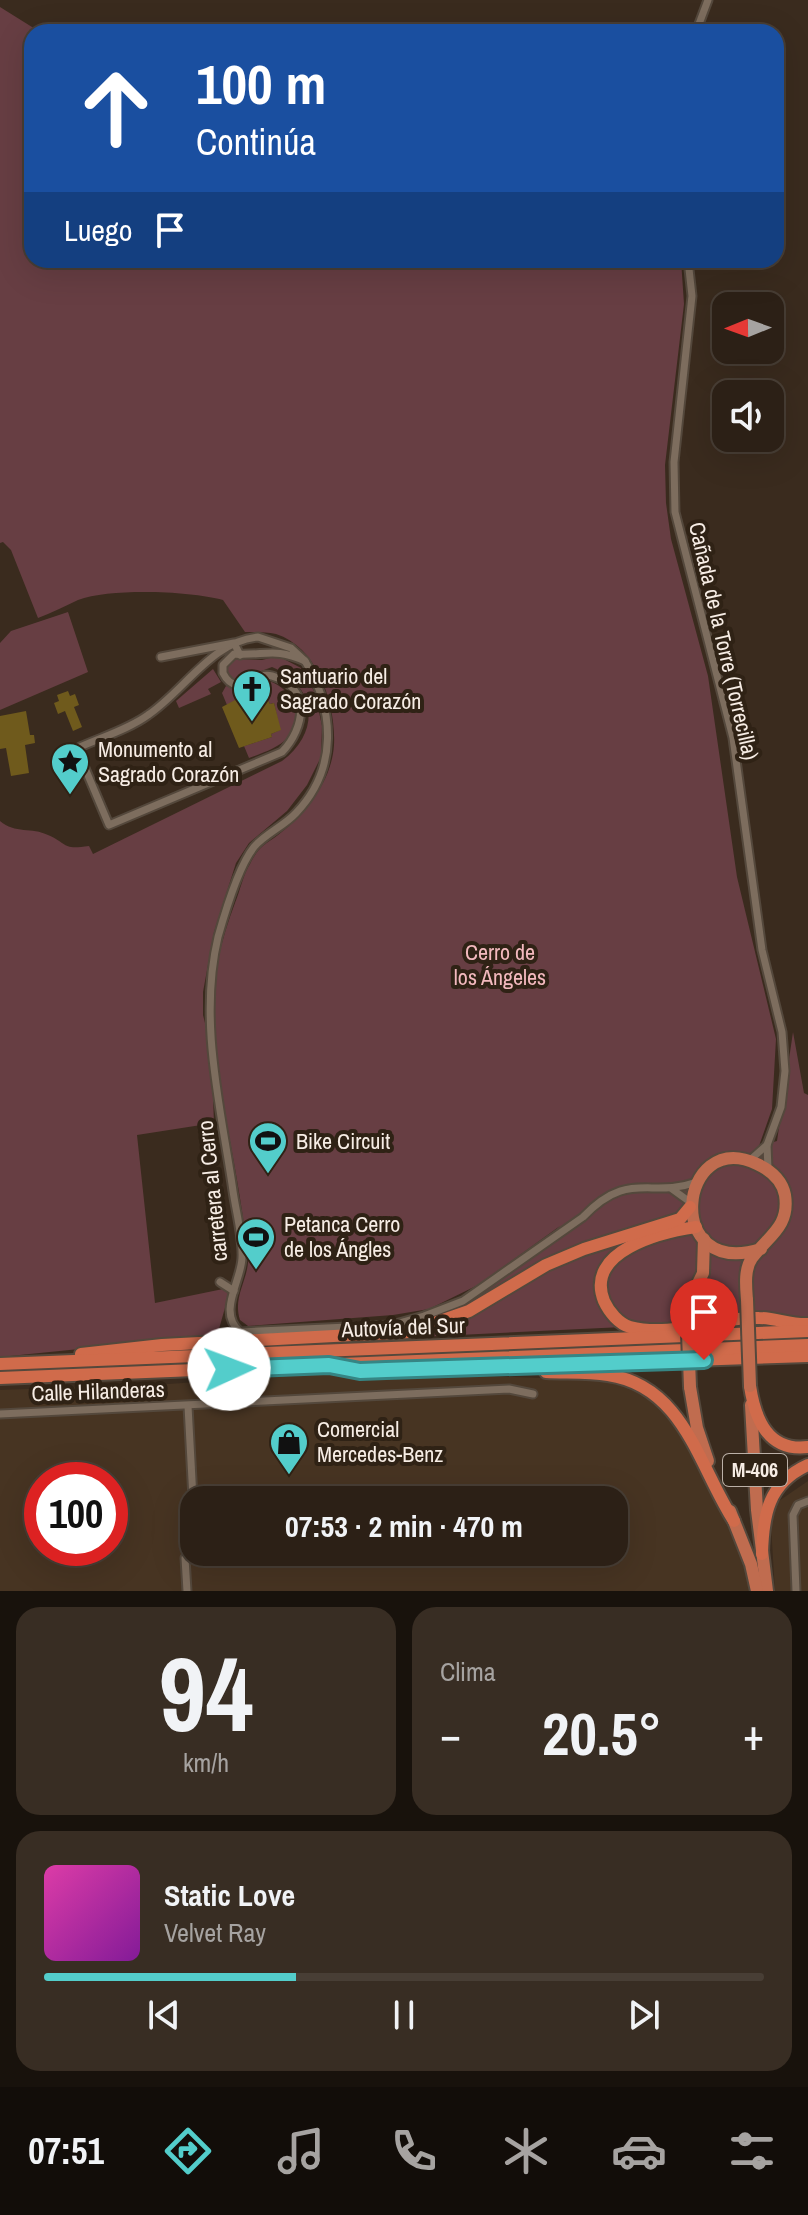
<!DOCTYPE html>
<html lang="es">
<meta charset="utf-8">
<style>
body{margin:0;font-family:"Archivo Narrow",sans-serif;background:#382d23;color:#f1f3f6;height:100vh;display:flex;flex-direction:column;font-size:30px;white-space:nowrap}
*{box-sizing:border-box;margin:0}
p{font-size:26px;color:#a6a3a1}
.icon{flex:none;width:44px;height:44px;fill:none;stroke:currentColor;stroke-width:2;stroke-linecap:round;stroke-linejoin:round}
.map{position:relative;height:1591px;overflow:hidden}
.side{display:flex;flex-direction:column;gap:16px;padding:16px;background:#18120c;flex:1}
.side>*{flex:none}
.guide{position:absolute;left:24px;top:24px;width:760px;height:244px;border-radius:24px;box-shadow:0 8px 32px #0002,0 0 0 2px #483e35;background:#1a4fa0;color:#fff;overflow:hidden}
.needle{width:52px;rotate:269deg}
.fabs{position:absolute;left:712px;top:292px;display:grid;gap:16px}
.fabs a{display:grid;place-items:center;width:72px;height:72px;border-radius:16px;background:#2c2016;box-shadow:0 8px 32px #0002,0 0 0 2px #483e35;font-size:40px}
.speed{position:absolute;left:24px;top:1462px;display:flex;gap:16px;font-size:40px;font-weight:700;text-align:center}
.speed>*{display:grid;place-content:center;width:104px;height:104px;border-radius:50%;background:#2c2016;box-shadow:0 8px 32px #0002,0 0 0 2px #483e35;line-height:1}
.speed .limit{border:12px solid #d22;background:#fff;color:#111}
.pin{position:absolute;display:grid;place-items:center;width:68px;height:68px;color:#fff;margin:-82px -34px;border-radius:50% 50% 50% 0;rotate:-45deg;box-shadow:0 0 8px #0007}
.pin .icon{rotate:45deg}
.me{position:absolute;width:88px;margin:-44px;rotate:88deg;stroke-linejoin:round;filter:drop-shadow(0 0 6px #0008)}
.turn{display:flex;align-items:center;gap:28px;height:168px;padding:0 40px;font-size:36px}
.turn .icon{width:104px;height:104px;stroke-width:2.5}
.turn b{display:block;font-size:56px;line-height:68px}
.then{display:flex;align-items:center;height:76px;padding:0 40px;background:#0003;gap:16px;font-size:30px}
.big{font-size:60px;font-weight:700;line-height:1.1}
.side .tile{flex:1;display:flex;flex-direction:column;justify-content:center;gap:12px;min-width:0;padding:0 28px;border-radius:24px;background:#382d23}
.side .dial{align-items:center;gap:0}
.dial b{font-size:104px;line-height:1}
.song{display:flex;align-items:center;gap:24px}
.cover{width:96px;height:96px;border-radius:12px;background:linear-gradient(135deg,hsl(320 70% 55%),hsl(290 70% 35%))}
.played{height:8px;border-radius:4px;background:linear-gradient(90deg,#53cdcb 35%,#483e35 35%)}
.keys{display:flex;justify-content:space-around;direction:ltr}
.heat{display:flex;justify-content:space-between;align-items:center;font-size:44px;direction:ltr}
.side .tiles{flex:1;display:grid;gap:16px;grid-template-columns:1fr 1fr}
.tile:last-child{grid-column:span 2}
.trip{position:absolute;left:180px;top:1486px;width:448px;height:80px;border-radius:24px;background:#2c2016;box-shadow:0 8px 32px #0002,0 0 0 2px #483e35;font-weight:700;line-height:80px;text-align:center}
.dock{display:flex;height:128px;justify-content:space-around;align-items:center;background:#120d09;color:#a6a3a1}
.dock .icon{width:56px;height:56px}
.dock .selected{color:#53cdcb}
.dock b{font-size:36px;color:#f1f3f6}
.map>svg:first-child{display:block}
.built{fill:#473422;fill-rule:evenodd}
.green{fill:#673e43}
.building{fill:#6f5a1c}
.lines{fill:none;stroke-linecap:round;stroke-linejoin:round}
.minor-casing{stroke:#54483c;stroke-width:11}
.trunk-casing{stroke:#54483c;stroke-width:16}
.motorway-casing{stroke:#54483c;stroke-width:16}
.minor{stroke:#7d6d5e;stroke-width:7}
.trunk{stroke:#c06c4f;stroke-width:12}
.motorway{stroke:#d06b4b;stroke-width:12}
.trunk-bridge-casing{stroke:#54483c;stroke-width:16;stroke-linecap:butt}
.trunk-bridge{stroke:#c06c4f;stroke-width:12}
.route-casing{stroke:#368584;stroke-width:20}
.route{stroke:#53cdcb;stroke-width:14}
.labels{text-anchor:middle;stroke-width:8;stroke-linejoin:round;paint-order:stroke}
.shield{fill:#2f2215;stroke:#bbb0a7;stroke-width:2}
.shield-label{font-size:20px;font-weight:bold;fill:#f7ede5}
.street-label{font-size:22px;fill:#f7ede5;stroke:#2f2215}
.poi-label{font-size:22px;fill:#f7ede5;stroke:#2f2215;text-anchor:start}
.park-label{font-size:22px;fill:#f3b9be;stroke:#2f2215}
</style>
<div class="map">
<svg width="808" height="1591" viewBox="0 0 808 1591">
<rect width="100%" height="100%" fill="#3a2b1e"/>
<g class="built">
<path d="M400,1373L597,1380L628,1386L663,1406L701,1466L740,1555L752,1591H0V1390L169,1384L302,1374ZM42,1480H110V1548H42ZM194,1500H614V1552H194Z"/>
<polygon points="808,1481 808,1591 775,1591 771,1526 776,1503"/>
</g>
<g class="green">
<path d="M0,7L40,32H32V260H681L684,304L665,465L666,503L671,539L708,676L737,877L776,1039L772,1109L759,1146L777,1141L793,1032L804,1093L808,1095V1318L417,1337L520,1265L560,1226L478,1285L429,1309L393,1315L248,1326L240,1320C232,1296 250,1278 248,1255C242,1203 232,1151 222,1099C219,1080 213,1060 211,1040C208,994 219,945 235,903C240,891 243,875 250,864C259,846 263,846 278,835C306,814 332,780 334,745C336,705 318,647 276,634C266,632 255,632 245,632L223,600C189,591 111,588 78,600C65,606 51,613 38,618L11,550L3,542L0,543Z"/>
<polygon points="68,612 88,672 0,710 0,643 11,631"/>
<path d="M278,656L301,668L315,693L322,726L321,757L307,785L287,811L249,843L236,863L214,932L203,992V1015L211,1047L214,1123L137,1135L155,1303L223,1289L230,1290L219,1329L208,1336L0,1357V821C15,834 32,827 48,835C69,844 61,850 89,846L93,854L282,761C321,732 317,686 272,667L235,681L229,676L227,668L234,659L262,660Z"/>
<polygon points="213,669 221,682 208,689 211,694 179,708 176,701"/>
<path d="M263,680C289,683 307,714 288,737C279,748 262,753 249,758L244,746L272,737L271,734L280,730L274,703L270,704L263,690L253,694L252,692L227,705L222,693L226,686L241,690Z"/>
</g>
<g class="building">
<polygon points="263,690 270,704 274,703 281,730 271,734 272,737 239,748 222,707 252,691 253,694"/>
<polygon points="68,691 70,696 75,694 79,705 74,707 82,727 73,731 65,711 58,714 54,703 59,701 57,695"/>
<polygon points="26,711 30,735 34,735 35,743 25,745 29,773 11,776 6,748 0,749 0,716"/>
</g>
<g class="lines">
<g class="minor-casing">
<g id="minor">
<polyline points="696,32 708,0"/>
<polyline points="688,260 692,296 674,462 675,512 733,738 762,950 782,1032 785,1071 781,1107 767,1145 768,1169"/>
<path d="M258,637L291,648L305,661C275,647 265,656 234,654L223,665V673C226,679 230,684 237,685C250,687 257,672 272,676C312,687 305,728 282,752L109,825L79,754L80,747C102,737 129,729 148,715C184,691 212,641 258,637Z"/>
<polyline points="161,657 234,643 240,655"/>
<path d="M305,661C335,710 338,769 296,813C284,826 265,834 254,847C238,867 225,912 218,937C198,1021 221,1108 233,1191C236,1212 243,1237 242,1258C241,1282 217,1312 240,1332L392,1325L424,1316L463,1301L583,1217C629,1169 649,1199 697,1182"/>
<polyline points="750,1160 767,1145"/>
<polyline points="672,1189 690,1202"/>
<polyline points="220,1282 234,1291"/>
<polyline points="188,1406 194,1517"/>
<polyline points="0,1414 509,1389 533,1394"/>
<polyline points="187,1591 185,1558 194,1547"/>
<polyline points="796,1591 793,1515 798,1505 808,1501"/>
</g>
</g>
<g class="trunk-casing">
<g id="trunk">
<path d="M747,1300C746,1287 744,1269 752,1258C768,1236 790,1227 785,1195C782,1180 770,1170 757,1164C678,1127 662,1280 761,1249"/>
<polyline points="687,1306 703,1273 704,1239"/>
<polyline points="690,1387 697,1428 708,1461"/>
<polyline points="751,1405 757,1510 767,1591"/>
<polyline points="730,1511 751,1564 757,1591"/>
</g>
</g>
<g class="motorway-casing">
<g id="motorway">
<path d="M696,1227C661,1232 584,1251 604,1301C609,1312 619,1324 630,1327C673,1338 717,1316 759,1318C776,1318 791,1325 808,1324"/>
<polyline points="81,1354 162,1345 409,1332 469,1311 546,1265 584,1249 680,1219 690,1207"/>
<polyline points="0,1364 808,1331"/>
<polyline points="408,1370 808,1356"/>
<path d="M546,1372C566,1373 588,1372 608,1375C684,1386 699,1467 734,1521"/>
<polyline points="0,1378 808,1345"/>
<path d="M750,1386C755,1419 768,1452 808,1447"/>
<path d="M762,1554C763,1515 768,1483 808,1465"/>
</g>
</g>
<use href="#minor" class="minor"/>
<use href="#trunk" class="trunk"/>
<use href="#motorway" class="motorway"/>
<g class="trunk-bridge-casing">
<g id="trunk-bridge">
<polyline points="747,1300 750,1386"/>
<polyline points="687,1306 690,1387"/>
</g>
</g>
<use href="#trunk-bridge" class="trunk-bridge"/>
</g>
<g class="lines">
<g class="route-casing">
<polyline id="route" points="229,1369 329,1365 360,1371 386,1370 704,1360"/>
</g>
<use href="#route" class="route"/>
</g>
<defs>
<g id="church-pin" transform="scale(2)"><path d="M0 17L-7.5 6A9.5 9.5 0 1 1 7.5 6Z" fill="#53cdcb" stroke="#2f2215"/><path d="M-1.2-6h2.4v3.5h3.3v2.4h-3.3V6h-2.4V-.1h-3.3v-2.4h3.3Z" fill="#111"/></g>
<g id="sight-pin" transform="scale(2)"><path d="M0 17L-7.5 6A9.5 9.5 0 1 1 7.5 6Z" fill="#53cdcb" stroke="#2f2215"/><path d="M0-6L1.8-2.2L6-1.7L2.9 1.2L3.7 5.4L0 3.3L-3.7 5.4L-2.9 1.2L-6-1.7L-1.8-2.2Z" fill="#111"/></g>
<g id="stadium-pin" transform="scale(2)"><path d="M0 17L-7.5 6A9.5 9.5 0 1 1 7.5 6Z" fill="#53cdcb" stroke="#2f2215"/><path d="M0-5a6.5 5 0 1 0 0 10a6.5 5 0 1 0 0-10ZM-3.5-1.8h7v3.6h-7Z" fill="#111"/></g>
<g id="shop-pin" transform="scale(2)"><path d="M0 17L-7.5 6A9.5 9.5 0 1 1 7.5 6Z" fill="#53cdcb" stroke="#2f2215"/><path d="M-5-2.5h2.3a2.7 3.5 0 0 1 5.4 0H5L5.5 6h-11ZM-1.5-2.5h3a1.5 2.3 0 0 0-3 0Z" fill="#111"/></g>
</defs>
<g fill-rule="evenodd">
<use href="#church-pin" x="252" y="689"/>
<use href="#sight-pin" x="70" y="762"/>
<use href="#stadium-pin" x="268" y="1141"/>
<use href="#stadium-pin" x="256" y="1237"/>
<use href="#shop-pin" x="289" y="1442"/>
</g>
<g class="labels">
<rect class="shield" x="723" y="1454" width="64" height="32" rx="6"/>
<g class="shield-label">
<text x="755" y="1477">M-406</text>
</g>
<g class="street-label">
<text transform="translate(724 641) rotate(77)" y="8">Cañada de la Torre (Torrecilla)</text>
<text transform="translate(212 1191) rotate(-96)" y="8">carretera al Cerro</text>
<text transform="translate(403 1327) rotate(-2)" y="8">Autovía del Sur</text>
<text transform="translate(98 1391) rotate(-2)" y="8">Calle Hilanderas</text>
</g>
<g class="poi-label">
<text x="280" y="684">Santuario del<tspan x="280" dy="25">Sagrado Corazón</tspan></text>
<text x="98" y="757">Monumento al<tspan x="98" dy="25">Sagrado Corazón</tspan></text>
<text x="296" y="1149">Bike Circuit</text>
<text x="284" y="1232">Petanca Cerro<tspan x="284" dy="25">de los Ángles</tspan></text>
<text x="317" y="1437">Comercial<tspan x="317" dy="25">Mercedes-Benz</tspan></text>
</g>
<g class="park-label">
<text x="500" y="960">Cerro de<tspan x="500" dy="25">los Ángeles</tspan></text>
</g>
</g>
</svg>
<div class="fabs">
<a><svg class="needle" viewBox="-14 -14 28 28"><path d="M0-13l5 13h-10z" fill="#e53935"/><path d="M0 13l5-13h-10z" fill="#a6a3a1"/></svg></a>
<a><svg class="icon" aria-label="sound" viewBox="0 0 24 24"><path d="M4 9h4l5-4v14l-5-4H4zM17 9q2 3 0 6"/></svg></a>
</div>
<div class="speed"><div class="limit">100</div></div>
<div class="pin" style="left:704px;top:1360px;background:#d93025"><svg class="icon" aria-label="arrive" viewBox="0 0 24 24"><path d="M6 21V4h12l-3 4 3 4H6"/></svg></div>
<svg class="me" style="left:229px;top:1369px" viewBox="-20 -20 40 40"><circle r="19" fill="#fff"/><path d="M0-13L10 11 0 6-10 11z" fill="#53cdcb"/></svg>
<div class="trip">07:53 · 2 min · 470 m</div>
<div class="guide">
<div class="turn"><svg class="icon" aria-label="ahead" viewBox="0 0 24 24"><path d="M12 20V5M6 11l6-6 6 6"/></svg><div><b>100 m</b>Continúa</div></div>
<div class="then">Luego<svg class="icon" aria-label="arrive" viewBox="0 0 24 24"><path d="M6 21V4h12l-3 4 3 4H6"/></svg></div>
</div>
</div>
<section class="side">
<div class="tiles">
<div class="tile dial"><b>94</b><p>km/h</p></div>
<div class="tile"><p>Clima</p>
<div class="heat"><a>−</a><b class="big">20.5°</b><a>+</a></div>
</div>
<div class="tile">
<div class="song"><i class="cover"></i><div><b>Static Love</b><p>Velvet Ray</p></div></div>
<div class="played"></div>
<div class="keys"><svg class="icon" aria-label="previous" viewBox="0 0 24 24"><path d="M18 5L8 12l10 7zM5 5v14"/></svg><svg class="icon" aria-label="pause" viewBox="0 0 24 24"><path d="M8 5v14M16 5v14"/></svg><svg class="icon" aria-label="next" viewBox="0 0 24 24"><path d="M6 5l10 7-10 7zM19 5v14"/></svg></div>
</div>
</div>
</section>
<nav class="dock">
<b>07:51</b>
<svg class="icon selected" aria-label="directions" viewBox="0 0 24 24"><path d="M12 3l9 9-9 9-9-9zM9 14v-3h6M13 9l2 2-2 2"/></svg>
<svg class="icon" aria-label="music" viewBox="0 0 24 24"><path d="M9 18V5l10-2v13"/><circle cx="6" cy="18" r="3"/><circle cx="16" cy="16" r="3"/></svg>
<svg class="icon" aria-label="phone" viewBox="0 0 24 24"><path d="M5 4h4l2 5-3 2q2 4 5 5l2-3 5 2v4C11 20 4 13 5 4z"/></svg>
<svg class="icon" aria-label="climate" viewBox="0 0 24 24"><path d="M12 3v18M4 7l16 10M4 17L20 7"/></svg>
<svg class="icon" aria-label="car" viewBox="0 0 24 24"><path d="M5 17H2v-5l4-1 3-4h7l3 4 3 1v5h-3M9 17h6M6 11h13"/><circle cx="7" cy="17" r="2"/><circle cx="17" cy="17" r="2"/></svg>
<svg class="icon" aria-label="filters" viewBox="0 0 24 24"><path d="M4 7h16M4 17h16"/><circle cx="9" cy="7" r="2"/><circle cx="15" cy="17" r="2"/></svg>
</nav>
